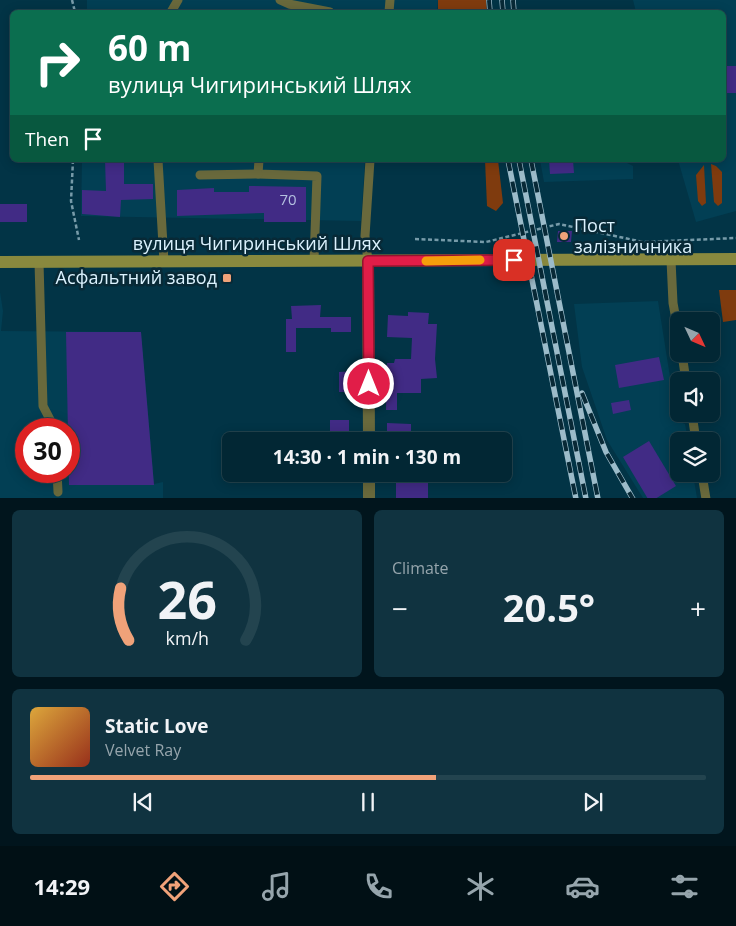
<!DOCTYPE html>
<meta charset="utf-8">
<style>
body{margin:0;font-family:"Open Sans",sans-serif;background:#103340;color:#f1f3f6;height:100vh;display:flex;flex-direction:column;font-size:19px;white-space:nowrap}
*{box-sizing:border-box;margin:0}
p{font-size:16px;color:#96a5ac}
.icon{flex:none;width:28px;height:28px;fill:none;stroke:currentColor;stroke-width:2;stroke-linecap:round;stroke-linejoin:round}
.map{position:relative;height:498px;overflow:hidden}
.drawer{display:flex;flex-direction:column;gap:12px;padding:12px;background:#01151d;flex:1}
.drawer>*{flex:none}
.banner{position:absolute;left:10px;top:10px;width:716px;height:152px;border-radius:8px;box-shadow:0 2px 12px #0003,0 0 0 1px #23444f;background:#0b6e4f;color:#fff;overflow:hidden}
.needle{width:32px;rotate:134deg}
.tools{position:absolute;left:670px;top:312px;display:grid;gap:10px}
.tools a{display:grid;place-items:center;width:50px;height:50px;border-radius:8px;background:#022734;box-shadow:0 2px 12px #0003,0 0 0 1px #23444f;font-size:25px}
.speed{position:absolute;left:15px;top:418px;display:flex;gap:10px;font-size:25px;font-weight:700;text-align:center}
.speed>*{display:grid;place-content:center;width:65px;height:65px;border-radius:50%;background:#022734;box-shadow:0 2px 12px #0003,0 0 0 1px #23444f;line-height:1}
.speed .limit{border:8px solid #d22;background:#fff;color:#111}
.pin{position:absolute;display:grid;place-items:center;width:42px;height:42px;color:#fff;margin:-21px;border-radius:10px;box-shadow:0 2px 8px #0006}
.me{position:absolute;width:55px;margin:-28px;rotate:0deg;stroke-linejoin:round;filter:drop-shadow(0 0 4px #0008)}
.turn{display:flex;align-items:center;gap:18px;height:105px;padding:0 15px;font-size:22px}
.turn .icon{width:65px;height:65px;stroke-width:2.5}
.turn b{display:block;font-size:35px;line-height:42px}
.then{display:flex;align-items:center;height:48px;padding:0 15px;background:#0003;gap:10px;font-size:19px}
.big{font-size:38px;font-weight:700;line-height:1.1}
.drawer .card{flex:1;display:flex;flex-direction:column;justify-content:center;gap:8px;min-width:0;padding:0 18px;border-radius:8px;background:#103340}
.drawer .dial{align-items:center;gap:0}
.dial svg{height:130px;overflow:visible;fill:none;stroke:#23444f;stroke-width:7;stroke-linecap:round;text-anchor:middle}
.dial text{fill:#f1f3f6;stroke:none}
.song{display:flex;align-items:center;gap:15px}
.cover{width:60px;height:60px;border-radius:8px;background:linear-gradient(135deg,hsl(40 70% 55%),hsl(10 70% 35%))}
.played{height:5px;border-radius:2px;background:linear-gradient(90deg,#f0a279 60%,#23444f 60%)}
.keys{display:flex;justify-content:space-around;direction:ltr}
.heat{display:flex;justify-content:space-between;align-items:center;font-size:28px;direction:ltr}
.drawer .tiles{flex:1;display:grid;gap:12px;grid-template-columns:1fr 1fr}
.card:last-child{grid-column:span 2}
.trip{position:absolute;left:222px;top:432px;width:290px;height:50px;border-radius:8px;background:#022734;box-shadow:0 2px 12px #0003,0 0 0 1px #23444f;font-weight:700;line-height:50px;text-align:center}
.menu{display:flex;height:80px;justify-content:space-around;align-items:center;background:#011015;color:#96a5ac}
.menu .icon{width:35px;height:35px}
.menu .selected{color:#f0a279}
.menu b{font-size:22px;color:#f1f3f6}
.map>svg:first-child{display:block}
.built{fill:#023f54;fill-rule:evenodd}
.green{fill:#7f3b0e}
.building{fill:#412b85}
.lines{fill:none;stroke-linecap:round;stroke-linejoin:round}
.path{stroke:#779ba9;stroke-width:2.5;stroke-dasharray:4 2.5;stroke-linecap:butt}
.service{stroke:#69693c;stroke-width:9}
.minor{stroke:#69693c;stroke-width:12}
.secondary{stroke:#89893e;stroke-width:12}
.rail-casing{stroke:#9cbbc9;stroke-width:5.5}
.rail{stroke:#082936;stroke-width:4;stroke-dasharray:11;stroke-linecap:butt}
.route-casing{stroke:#92132f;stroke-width:12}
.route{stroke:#e11d48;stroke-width:9}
.slow{stroke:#f59e0b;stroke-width:9}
.poi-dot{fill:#f0a279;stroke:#082936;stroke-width:2}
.labels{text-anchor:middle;stroke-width:5;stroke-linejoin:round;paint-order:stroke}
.number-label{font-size:15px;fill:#b4c0e0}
.poi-label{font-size:18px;fill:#dbf2fe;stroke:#082936;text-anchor:start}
.street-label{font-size:18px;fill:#dbf2fe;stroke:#082936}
</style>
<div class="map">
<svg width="736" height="499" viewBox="0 0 736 499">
<rect width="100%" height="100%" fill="#023446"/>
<g class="built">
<polygon points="87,0 438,0 437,12 87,12"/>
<polygon points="633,0 736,0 736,211 696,222 678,160 724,160 724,12 636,12"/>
<polygon points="82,160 365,160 361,221 81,216"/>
<polygon points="540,160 621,160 633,166 633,179 544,182"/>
<path d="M0,292L3,311L1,331L141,332L154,484L163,482V498H0ZM26,429H69V471H26Z"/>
<polygon points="658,301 677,421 685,424 688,441 679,441 679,474 693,474 697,498 643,498 607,440 582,367 574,304"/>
</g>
<g class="green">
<polygon points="438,0 486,0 487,12 438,11"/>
<polygon points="485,160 498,160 503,203 496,211 487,206"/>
<polygon points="711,164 716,166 722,172 722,203 718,206 714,202"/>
<polygon points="704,165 706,203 702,206 698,201 696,175"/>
<polygon points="719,290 736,290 736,320 723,322"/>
</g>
<g class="building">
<rect x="724" y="66" width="12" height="27"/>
<polygon points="105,160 124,160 124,184 153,184 153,199 121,200 120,217 82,214 82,190 106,191"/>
<polygon points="549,160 573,160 574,173 550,174"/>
<polygon points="249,186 306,187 306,222 264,222 264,213 177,216 177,190 214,188 214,192 249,192"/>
<rect x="0" y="204" width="27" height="18"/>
<polygon points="558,231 572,231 571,242 557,242"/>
<polygon points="321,305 320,317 351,317 351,332 331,332 331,328 296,328 296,352 286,352 286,319 292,319 291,306"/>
<polygon points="408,312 429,313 428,324 437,324 435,359 437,378 421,379 421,393 397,393 397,410 386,410 387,363 394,363 395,359 411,359 412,338 387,337 388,315 408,316"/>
<polygon points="66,332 141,332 154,485 69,485"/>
<polygon points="659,357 664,380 619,388 615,365"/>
<polygon points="355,371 355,392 339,392 339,372"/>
<polygon points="629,400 631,410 613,414 611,403"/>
<rect x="330" y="420" width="19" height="21"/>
<polygon points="387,423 411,424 411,437 406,437 406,441 387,441"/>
<polygon points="649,441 676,486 655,499 648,499 623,457"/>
<polygon points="396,474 428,474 428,498 396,499"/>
</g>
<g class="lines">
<g class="path">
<polyline points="72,0 75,12"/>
<polyline points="73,160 71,201 79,240"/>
<polyline points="415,239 486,242 559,224 643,242 736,238"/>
</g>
<g class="service">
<polyline points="280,0 289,4 330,12"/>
<polyline points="171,12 178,0"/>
<polyline points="389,12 390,0"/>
<polyline points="158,160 164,262"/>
<polyline points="259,160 258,174 317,176 314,261"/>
<polyline points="200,175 258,174"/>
<polyline points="671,260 673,303 679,336"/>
<polyline points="368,261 365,236 370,160"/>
<polyline points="39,262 43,406 55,429"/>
<polyline points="682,354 686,381"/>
<polyline points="692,414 696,441"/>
<polyline points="57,471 58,492"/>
<polyline points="702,474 706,499"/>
</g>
<g class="minor">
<polyline points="368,261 369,441"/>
<polyline points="369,474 369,499"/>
</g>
<polyline class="secondary" points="0,262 736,259"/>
<g class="rail-casing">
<g id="rail">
<polyline points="489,0 490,12"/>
<polyline points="502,0 503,12"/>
<polyline points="513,0 514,12"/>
<polyline points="508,160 576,499"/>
<polyline points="519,160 586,499"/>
<polyline points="531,160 598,499"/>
<polyline points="582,393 606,452 633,499"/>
</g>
</g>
<use href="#rail" class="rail"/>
</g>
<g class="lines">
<g class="route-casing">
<polyline id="route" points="369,384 368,261 514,260"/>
</g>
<use href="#route" class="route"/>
<polyline class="slow" points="426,261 480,260"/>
</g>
<g class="poi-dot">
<circle cx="564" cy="236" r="5"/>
<rect x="222" y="273" width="10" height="10" rx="2.5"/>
</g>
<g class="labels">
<g class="number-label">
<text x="288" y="205">70</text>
</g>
<g class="poi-label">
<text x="574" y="232">Пост<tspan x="574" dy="21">залізничника</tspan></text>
<text x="217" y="284" text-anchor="end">Асфальтний завод</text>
</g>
<g class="street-label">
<text x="257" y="250">вулиця Чигиринський Шлях</text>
</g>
</g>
</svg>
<div class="tools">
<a><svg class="needle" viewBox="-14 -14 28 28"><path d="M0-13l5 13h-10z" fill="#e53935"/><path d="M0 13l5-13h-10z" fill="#96a5ac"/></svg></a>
<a><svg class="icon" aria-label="sound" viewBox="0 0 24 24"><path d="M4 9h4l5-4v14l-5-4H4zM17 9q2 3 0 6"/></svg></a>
<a><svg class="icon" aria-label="layers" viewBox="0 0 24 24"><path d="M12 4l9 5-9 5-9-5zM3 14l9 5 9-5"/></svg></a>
</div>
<div class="speed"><div class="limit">30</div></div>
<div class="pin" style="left:514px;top:260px;background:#d93025"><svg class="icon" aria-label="arrive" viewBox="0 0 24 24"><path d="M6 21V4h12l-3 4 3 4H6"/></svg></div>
<svg class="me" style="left:369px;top:384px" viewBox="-20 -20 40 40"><circle r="17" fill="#e11d48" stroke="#fff" stroke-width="3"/><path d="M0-11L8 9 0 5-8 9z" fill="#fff"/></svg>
<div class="trip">14:30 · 1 min · 130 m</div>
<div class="banner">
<div class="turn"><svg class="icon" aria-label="right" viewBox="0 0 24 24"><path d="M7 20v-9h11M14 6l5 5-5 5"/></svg><div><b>60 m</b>вулиця Чигиринський Шлях</div></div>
<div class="then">Then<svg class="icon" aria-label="arrive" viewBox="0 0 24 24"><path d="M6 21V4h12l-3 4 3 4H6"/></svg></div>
</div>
</div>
<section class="drawer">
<div class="tiles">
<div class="card dial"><svg viewBox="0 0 100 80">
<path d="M14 69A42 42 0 1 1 86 69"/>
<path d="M14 69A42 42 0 0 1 9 37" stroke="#f0a279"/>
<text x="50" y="56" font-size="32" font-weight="700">26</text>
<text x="50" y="72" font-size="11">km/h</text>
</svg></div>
<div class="card"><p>Climate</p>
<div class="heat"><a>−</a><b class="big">20.5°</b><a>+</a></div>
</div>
<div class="card">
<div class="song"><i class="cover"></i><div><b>Static Love</b><p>Velvet Ray</p></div></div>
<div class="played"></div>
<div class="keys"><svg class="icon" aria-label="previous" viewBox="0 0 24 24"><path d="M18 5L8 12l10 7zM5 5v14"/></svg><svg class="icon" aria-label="pause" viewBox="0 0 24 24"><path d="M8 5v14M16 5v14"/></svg><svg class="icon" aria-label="next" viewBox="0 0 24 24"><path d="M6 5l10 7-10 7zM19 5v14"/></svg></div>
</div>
</div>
</section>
<nav class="menu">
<b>14:29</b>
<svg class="icon selected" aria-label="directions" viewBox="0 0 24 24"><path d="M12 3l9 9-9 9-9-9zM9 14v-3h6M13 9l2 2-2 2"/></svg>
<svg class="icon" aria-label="music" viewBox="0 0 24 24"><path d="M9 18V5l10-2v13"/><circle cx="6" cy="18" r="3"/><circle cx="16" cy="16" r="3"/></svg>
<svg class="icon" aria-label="phone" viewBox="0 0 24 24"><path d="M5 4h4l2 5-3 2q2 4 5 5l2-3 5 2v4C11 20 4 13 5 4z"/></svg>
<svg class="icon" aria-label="climate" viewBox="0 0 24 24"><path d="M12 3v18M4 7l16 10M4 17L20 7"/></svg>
<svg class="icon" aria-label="car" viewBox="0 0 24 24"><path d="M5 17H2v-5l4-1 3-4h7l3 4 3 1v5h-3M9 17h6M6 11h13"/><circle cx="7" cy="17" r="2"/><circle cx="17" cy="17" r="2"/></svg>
<svg class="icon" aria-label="filters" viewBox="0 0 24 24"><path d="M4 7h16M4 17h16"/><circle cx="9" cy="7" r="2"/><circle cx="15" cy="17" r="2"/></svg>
</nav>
